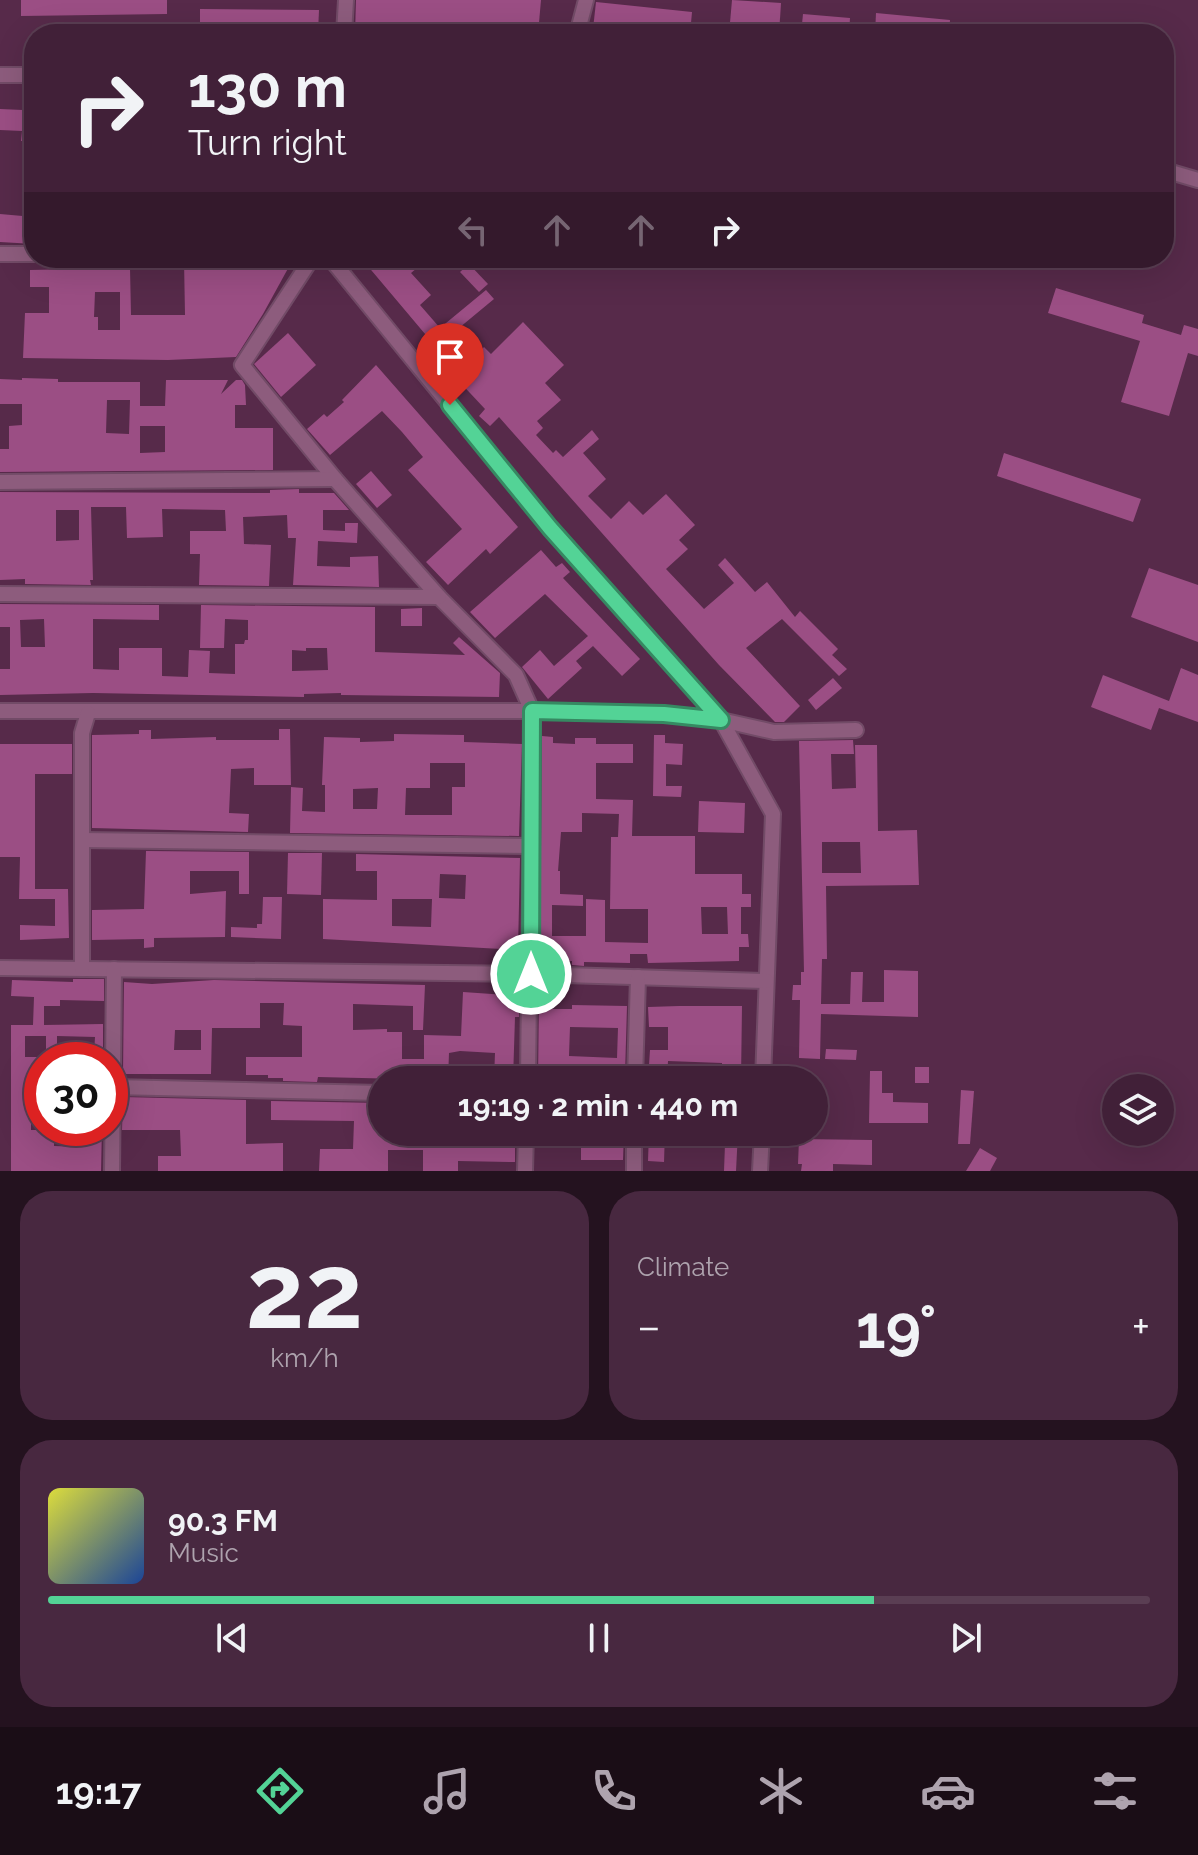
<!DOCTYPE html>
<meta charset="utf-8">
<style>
body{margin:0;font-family:Raleway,sans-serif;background:#482840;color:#f1f3f6;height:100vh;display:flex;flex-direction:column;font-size:30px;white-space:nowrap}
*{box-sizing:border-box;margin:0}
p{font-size:26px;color:#aea3ae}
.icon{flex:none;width:44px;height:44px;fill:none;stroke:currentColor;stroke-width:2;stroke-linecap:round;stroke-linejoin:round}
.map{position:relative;height:1171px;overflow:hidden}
.sheet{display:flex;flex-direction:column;gap:20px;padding:20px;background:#24121f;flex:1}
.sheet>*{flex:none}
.guide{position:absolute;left:24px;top:24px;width:1150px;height:244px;border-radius:32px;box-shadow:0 8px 32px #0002,0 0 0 2px #5a3e53;background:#412038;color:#f1f3f6;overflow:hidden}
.buttons{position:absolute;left:1102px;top:1074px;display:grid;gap:16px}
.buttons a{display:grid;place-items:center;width:72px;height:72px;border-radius:50%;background:#412038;box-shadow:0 8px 32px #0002,0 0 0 2px #5a3e53;font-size:40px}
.speed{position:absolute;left:24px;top:1042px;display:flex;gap:16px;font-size:40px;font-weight:700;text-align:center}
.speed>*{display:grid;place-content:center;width:104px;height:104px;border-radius:50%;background:#412038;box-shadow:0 8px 32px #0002,0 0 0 2px #5a3e53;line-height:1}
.speed .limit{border:12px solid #d22;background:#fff;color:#111}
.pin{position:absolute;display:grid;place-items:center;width:68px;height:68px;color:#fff;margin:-82px -34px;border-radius:50% 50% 50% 0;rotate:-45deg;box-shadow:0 0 8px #0007}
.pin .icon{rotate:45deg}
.me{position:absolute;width:88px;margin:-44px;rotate:0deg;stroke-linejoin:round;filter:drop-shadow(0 0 6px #0008)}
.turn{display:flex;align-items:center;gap:28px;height:168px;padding:0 32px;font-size:36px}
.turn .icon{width:104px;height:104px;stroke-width:2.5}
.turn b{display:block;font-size:56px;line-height:68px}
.lanes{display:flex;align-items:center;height:76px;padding:0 32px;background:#0003;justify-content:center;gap:40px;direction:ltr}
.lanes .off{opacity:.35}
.big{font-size:60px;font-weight:700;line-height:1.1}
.sheet .card{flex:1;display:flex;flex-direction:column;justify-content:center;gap:12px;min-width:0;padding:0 28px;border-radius:32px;background:#482840}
.sheet .dial{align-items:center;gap:0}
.dial b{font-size:104px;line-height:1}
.song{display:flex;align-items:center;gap:24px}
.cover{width:96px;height:96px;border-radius:12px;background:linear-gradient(135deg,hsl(60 70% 55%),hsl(220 70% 35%))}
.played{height:8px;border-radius:4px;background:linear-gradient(90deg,#53d396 75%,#5a3e53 75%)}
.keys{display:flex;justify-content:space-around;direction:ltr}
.heat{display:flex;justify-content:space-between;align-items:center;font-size:44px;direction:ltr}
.sheet .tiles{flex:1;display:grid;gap:20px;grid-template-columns:1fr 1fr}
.card:last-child{grid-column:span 2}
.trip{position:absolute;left:368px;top:1066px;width:460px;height:80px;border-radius:40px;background:#412038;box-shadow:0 8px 32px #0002,0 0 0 2px #5a3e53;font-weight:700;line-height:80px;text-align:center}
.dock{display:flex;height:128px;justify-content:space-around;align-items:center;background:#1a0d16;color:#aea3ae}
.dock .icon{width:56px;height:56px}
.dock .current{color:#53d396}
.dock b{font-size:36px;color:#f1f3f6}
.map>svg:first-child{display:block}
.building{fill:#9b4e84;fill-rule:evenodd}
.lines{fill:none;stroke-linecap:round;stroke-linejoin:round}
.minor-casing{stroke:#724b67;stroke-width:18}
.minor{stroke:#8d5c7d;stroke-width:14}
.route-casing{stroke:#368962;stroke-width:20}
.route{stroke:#53d396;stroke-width:14}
</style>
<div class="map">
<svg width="1198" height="1171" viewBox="0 0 1198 1171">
<rect width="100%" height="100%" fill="#572a4a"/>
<g class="building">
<polygon points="21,0 167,0 167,14 21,16"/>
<polygon points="356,0 541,0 538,34 355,34"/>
<polygon points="732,0 781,3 779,34 729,34"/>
<polygon points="596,2 692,12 690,34 644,34 593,29"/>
<polygon points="200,9 319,10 318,33 200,32"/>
<polygon points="876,13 950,20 949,34 875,34"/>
<polygon points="803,14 850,18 849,34 801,34"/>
<polygon points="1018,22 1050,31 1049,34 1014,34"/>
<polygon points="23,103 34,103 34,141 21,141 22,131 0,130 0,109 23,110"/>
<polygon points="0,214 34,217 34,244 0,242"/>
<polygon points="361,258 429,258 411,273 431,295 420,305 440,328 486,290 494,299 436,347"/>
<path d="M184,260L235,264L291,263L263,314L236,357L168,360L23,358L25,313H49V287H30V270L130,268L131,315H185ZM95,292H120V330H98V317H94Z"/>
<polygon points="469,264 488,284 479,292 460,272"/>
<polygon points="1056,288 1144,315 1142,323 1181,335 1184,325 1198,329 1198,356 1188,353 1169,416 1121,402 1140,341 1048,313"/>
<polygon points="523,322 564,365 545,383 561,400 537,421 543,428 536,435 553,453 556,450 563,457 592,430 599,439 583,453 606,479 588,496 611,519 629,501 643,515 666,494 695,525 679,540 688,549 666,569 704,609 734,583 718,565 725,558 755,592 767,582 795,617 800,611 838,649 832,655 847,669 839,676 782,619 746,648 800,706 784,722 775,722 719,665 499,417 490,426 479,416 485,409 455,377 484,347 491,354"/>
<polygon points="288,333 316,365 281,397 254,364"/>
<polygon points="376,365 518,527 490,554 486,549 448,585 426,562 462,529 408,470 423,457 402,432 382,411 330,455 307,429 324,414 327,417 344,402 342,400"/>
<path d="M22,378L58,379V382H140V406H165L166,380H228L221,394L236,380H242L245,385L246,405H235V428H273V470L0,472V449H9V426L22,425V404H0V379L22,380ZM107,400H130L129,434L106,433ZM140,426H165V452L140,453Z"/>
<polygon points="1004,453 1141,499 1133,522 997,476"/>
<polygon points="371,471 392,495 377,508 356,484"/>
<path d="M299,489V493H334L349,510H323V530L345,531V523H358L357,543L318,541L317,566L350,567V557L378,556L379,587L293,585L296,538H288L287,515L243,517L244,544L271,545L269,586L199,585L200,554H190V531H226L225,510L162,509L163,537L127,538L126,507H91L93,580H90L91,585L25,584V579L0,580V492L270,493V490ZM56,510H79V540L56,541Z"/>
<polygon points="541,550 556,567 562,563 570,572 563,578 640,659 622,676 593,646 576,661 582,668 548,699 522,667 540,650 554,666 588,636 545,594 495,638 470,612"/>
<polygon points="1149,568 1198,585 1198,642 1131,617"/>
<path d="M0,604L159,605V620L93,619V669L119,670V648H162V676L188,677L189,650L210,651L209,673L235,674V644H244L245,640H248V620L225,619L224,648H200L201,605L375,607V652L465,655L453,643L459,637L500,673L499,697L341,695V693L304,694V697L93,693L0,695V669H10V627H0ZM44,619L45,647H21L20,620ZM306,648H327L328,670L292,671V650L306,651Z"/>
<polygon points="422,608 422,626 401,626 401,609"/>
<polygon points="1181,668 1198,675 1198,722 1159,708 1151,730 1091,707 1103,675 1169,701"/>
<polygon points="833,678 842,688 816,710 808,700"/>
<polygon points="279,729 290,729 291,785 254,785 254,768 231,769 229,813 249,814 248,832 92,828 92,735 139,734 139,730 151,730 151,739 216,737 216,740 279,740"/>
<path d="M394,734L464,735V742L522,744L519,836L290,833L291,787L303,788L302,811L325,812V785H322L324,737L360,738V742L394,741ZM430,763H465V787H452V815H405L406,788H430ZM378,788L377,809H353V789Z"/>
<polygon points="654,735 665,735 665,743 683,744 682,765 666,764 666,786 682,786 681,797 653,796"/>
<path d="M542,736L553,737V743L575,744V738H596V744H633V763H596V799L633,800L632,836H695V874H742V894H751V907H741V934H748L749,947H739V961L648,963L647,954H630V963L584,962V966L572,965V961L540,960ZM582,813L619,814L618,837H611L610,909H648V943L605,942V900L586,899V936H552V905L583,906V895L560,894V871H558L561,832H582ZM701,907H727L728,934H702Z"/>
<path d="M853,740L854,754H831L832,789L856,788L855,745H877L878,831L917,830L919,885L826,886L827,959H822L821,1004H850L851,972H863L862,1002H884V970L918,971V1017L821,1014L820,1059L799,1058L800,1000H792L793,985H801V972H804L799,741ZM822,842H860L861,873H822Z"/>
<polygon points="0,744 72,744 72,774 35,774 35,889 68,889 69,938 20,940 20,925 55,926 55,899 19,899 20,857 0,857"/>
<polygon points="699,801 745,803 744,833 698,832"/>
<polygon points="146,851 249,852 249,894 239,894 239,871 190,871 190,894 226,891 225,937 154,938 154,947 144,948 144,939 92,940 92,910 144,909"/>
<polygon points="288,853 322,853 321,895 287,894"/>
<path d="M356,854L520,858L518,950L323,939V899L377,900V871H356ZM440,874L466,875L465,899L439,898ZM392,899H432L431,927L392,926Z"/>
<polygon points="263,897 282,897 281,939 231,937 231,927 257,928 257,924 262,924"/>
<polygon points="73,979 104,979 104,1001 60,1000 60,1006 44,1006 44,1025 103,1024 103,1055 94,1054 95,1037 57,1036 57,1060 46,1060 46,1036 25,1036 25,1057 42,1057 42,1085 31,1085 31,1130 54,1130 54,1146 81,1147 81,1128 102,1128 101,1171 11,1171 11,1025 33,1025 34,997 11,996 12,980 73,982"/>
<path d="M214,980L425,985L423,1030H413V1006L353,1004V1030L387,1029V1032H402V1059H424V1035L461,1036L463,992L519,996V1017H515L513,1080L494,1079L495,1053L460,1051L449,1053L448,1080L318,1077L317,1082L283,1081V1078H268V1075H246V1057H302V1026L283,1025L284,1003H260V1028H212L211,1074H123L124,982L152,984ZM175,1030H201V1050H174Z"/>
<path d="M539,996H551V1009H572V1005L627,1006L625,1075H593V1080H538ZM570,1027L618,1028L617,1058L569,1056Z"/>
<polygon points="679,1006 742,1006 741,1080 728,1080 728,1072 722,1072 722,1063 668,1061 667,1080 648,1080 650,1050 668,1050 668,1027 649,1027 648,1007"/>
<polygon points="826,1049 857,1050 856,1060 825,1059"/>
<rect x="915" y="1067" width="14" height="16"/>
<polygon points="870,1071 882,1071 882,1093 893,1093 893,1102 928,1103 928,1123 869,1123"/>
<polygon points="961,1090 974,1091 970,1144 958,1144"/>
<polygon points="123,1097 246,1100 246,1144 283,1143 283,1171 158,1171 158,1156 181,1156 180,1130 122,1130"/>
<polygon points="271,1101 382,1103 382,1132 515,1132 515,1162 458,1161 458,1171 423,1171 423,1150 388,1150 388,1171 319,1171 320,1149 353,1149 354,1121 271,1120"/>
<polygon points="545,1132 624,1133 623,1160 581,1160 581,1142 545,1141"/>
<polygon points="649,1132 665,1132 664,1162 648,1161"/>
<polygon points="673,1132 738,1132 736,1171 724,1171 725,1144 673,1141"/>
<polygon points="799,1139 872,1140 872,1165 833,1164 833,1171 801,1171 802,1164 798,1164"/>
<polygon points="980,1148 997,1158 990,1171 966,1171"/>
</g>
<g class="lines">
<g class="minor-casing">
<g id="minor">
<polyline points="344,34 346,0"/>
<polyline points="577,34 586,0"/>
<polyline points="0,75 34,75"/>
<polyline points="1164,170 1198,180"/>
<polyline points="0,254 34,254"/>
<polyline points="312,258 242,365 335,479 439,597 516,675 532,711 528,1080"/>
<polyline points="330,258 550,528 721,720 773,814 763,1080"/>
<polyline points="0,482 335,479"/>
<polyline points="0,594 439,597"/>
<polyline points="0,711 532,711 664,714 721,720 774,732 856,730"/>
<polyline points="82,840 531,846"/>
<polyline points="0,968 531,974 766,981"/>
<polyline points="82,969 82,733 88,713"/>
<polyline points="635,1080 638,977"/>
<polyline points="113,1087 382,1093"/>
<polyline points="112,1171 114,969"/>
<polyline points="525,1171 526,1132"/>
<polyline points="634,1171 634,1132"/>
<polyline points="760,1171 762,1132"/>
</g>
</g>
<use href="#minor" class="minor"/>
</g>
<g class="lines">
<g class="route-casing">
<polyline id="route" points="450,405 550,528 721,720 664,714 532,711 531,974"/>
</g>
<use href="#route" class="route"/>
</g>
</svg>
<div class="buttons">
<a><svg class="icon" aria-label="layers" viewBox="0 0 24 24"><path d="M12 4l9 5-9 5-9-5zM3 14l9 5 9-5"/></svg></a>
</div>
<div class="speed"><div class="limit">30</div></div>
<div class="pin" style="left:450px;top:405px;background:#d93025"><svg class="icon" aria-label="arrive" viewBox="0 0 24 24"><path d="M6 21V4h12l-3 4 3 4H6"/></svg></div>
<svg class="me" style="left:531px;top:974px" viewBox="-20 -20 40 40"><circle r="17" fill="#53d396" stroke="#fff" stroke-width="3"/><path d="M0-11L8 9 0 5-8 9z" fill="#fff"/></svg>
<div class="trip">19:19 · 2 min · 440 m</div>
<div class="guide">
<div class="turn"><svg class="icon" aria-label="right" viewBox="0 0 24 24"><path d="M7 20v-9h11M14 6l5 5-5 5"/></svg><div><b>130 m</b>Turn right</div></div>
<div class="lanes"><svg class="icon off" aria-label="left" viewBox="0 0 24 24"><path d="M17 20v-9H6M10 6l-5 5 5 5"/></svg><svg class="icon off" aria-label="ahead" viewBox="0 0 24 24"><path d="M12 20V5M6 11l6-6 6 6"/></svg><svg class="icon off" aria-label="ahead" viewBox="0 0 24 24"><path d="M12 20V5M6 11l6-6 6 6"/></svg><svg class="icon" aria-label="right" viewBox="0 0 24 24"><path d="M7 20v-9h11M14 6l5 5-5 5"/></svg></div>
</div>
</div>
<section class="sheet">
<div class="tiles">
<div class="card dial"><b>22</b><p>km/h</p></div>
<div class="card"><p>Climate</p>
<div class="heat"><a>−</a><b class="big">19°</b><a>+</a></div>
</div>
<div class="card">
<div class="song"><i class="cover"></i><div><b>90.3 FM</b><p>Music</p></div></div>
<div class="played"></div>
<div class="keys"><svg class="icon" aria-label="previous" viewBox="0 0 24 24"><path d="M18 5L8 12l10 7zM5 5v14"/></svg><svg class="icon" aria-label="pause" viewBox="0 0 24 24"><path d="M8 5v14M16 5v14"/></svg><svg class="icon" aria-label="next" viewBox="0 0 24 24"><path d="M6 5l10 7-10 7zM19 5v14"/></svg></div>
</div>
</div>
</section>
<nav class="dock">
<b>19:17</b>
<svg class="icon current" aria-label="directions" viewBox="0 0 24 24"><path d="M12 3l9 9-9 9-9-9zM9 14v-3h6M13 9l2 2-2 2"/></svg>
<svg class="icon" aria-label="music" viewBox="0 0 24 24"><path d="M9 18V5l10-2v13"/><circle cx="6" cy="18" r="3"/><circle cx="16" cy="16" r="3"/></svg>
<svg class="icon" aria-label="phone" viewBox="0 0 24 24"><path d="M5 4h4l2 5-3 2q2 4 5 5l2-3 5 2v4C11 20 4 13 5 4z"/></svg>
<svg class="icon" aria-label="climate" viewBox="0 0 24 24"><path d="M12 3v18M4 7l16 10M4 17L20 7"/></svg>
<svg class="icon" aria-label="car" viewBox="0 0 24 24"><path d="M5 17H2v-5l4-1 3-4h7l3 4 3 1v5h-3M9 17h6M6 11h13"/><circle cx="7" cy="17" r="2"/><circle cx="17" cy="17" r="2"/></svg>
<svg class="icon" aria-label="filters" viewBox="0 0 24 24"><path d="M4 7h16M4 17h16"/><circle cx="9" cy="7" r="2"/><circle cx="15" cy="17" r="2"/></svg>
</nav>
